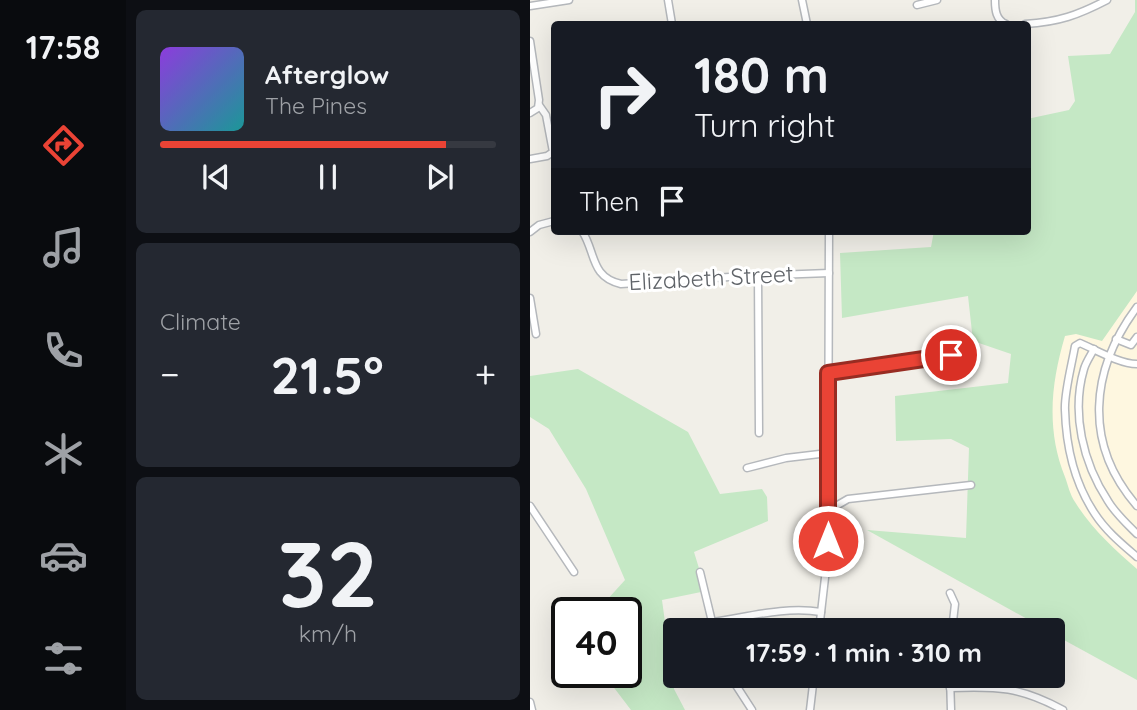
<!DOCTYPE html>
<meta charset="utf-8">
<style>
body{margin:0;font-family:Quicksand,sans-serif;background:#242831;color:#f1f3f6;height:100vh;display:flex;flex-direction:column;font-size:26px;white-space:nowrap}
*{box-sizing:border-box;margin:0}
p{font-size:23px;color:#9ea1a6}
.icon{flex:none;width:38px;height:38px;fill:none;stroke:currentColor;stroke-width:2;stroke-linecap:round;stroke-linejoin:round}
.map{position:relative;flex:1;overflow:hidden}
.details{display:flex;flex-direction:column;gap:10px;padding:10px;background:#0d0f14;width:404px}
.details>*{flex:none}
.banner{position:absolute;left:21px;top:21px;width:480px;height:214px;border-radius:7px;box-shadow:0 7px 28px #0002;background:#171b24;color:#f1f3f6;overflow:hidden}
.speed{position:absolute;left:21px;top:597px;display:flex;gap:14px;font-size:35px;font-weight:700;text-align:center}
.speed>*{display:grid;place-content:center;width:91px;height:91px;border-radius:50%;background:#171b24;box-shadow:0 7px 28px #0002;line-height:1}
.speed .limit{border:4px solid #111;border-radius:10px;background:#fff;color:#111}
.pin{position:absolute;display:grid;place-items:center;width:60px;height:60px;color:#fff;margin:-30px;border:4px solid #fff;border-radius:50%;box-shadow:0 2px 7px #0007}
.me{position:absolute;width:77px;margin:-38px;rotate:0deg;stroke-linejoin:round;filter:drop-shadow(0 0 5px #0008)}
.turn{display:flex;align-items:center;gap:24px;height:147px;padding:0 28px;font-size:32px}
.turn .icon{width:91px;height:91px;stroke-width:2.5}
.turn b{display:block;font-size:49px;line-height:60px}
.then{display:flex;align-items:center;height:66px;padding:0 28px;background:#0003;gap:14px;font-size:26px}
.big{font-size:52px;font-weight:700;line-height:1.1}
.details .card{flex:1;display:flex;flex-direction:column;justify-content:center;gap:10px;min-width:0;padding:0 24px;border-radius:10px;background:#242831}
.details .dial{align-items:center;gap:0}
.dial b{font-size:91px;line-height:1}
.song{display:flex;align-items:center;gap:21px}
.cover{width:84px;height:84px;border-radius:10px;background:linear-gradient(135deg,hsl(270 70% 55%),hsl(180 70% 35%))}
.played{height:7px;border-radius:4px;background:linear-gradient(90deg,#ea4335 85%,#363941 85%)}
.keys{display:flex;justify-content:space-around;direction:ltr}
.heat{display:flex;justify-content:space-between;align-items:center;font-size:38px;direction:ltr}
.trip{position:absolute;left:133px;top:618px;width:402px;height:70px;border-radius:7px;background:#171b24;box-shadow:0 7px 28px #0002;font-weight:700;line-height:70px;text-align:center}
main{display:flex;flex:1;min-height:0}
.tab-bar{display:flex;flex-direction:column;width:126px;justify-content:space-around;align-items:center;background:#090b0e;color:#9ea1a6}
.tab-bar .icon{width:49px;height:49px}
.tab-bar .active{color:#ea4335}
.tab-bar b{font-size:32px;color:#f1f3f6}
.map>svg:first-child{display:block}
.commercial{fill:#fef7e0}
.green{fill:#c5e8c5}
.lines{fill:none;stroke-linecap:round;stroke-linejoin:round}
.minor-casing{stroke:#b5b8bc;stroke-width:9}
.minor{stroke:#fff;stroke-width:6}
.route-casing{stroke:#982c22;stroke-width:18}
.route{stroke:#ea4335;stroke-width:12}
.labels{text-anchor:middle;stroke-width:6;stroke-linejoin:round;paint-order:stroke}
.street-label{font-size:23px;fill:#5f6368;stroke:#fff}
</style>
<main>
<nav class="tab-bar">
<b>17:58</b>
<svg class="icon active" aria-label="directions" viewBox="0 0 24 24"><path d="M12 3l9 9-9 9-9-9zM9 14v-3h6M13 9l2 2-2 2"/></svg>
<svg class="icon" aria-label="music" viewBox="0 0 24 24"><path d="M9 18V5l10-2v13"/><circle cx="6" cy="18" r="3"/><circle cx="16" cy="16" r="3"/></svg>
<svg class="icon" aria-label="phone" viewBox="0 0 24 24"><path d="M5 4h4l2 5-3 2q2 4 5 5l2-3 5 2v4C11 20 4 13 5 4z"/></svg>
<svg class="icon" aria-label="climate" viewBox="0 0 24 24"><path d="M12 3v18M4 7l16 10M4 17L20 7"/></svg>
<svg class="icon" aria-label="car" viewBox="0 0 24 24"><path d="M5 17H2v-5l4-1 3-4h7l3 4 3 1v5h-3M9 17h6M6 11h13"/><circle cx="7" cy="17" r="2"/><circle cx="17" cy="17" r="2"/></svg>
<svg class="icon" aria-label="filters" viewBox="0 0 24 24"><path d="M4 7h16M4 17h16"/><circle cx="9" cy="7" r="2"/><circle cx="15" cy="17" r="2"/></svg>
</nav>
<section class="details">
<div class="card">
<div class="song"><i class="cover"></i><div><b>Afterglow</b><p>The Pines</p></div></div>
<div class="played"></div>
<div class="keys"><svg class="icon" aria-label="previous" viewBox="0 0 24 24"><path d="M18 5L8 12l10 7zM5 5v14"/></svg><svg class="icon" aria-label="pause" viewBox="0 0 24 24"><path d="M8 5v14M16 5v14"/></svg><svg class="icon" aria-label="next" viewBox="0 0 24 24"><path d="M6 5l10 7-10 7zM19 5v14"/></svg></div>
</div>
<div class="card"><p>Climate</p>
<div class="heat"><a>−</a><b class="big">21.5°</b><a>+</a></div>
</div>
<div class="card dial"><b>32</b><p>km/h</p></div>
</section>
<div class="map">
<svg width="607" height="710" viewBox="0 0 607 710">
<rect width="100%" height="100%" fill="#f1efe8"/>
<polygon class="commercial" points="607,286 607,575 561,533 527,469 518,393 534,330"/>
<g class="green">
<path d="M605,0H607V291L572,341L546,334L535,336C521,383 516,430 535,477C538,485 540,495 545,502C561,528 584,549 607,569V680L523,634V630H517L337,530L436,538L439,448L421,439L366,441L365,396L478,383L481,354L443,341L438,296L312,318L310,253L401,247L404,231H497V119L539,110L545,101L538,56L580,54L605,12Z"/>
<polygon points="48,369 158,432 190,494 232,489 237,497 238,521 164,552 176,591 132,600 144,689 155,710 101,710 72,672 96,672 96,612 66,612 95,580 56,489 19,429 0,417 0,376"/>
</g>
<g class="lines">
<g class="minor-casing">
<g id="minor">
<polyline points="138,0 142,24"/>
<polyline points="272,0 277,24"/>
<path d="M465,0C465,10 466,20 476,24"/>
<polyline points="387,5 407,0"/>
<polyline points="0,6 39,0"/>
<path d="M495,24C529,22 548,15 577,0"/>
<polyline points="0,41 9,100 8,108 0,113"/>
<polyline points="0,159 17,156 23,152 16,115 9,105"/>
<path d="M52,231C66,252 60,277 91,284L215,276L299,273"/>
<polyline points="0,232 9,225 24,221"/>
<polyline points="228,276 229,433"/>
<polyline points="0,298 6,334"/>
<path d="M607,307C560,370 553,444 607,506"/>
<polyline points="586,339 601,345 607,337"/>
<path d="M564,349C561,355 556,362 554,369C541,413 553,463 578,501C585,513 597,524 607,534"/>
<path d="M607,364C590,364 566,350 550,343L545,346C542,364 534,393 535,410C536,446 545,484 565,514C576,531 592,544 607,557"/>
<polyline points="298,373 421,355"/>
<polyline points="217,468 256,458 298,453"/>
<polyline points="0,506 44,572"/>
<polyline points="299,516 306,506 318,499 441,485"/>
<polyline points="170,572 184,630"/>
<polyline points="420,593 425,604 422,630"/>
<path d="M183,622C218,617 255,606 291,612"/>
<polyline points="289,630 296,569 298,523 299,231"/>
<polyline points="200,676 222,710"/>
<polyline points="420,676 421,710"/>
<path d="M420,688C467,686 491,687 533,710"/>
<polyline points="0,702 2,710"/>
<polyline points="280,710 284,676"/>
</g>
</g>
<use href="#minor" class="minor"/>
</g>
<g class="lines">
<g class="route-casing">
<polyline id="route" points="298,541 298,373 421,355"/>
</g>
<use href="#route" class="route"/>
</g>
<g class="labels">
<g class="street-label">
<text transform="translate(181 278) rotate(-3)" y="8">Elizabeth Street</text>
</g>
</g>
</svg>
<div class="speed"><div class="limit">40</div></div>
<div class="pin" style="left:421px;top:355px;background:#d93025"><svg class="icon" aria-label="arrive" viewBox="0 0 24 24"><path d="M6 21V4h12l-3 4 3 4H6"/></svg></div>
<svg class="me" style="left:298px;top:541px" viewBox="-20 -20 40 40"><circle r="17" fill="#ea4335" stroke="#fff" stroke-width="3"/><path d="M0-11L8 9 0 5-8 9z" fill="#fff"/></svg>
<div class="trip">17:59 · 1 min · 310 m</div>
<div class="banner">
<div class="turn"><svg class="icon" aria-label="right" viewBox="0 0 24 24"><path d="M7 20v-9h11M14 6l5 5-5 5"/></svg><div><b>180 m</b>Turn right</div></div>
<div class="then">Then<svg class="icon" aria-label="arrive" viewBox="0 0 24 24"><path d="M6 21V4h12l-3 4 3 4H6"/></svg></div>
</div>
</div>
</main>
